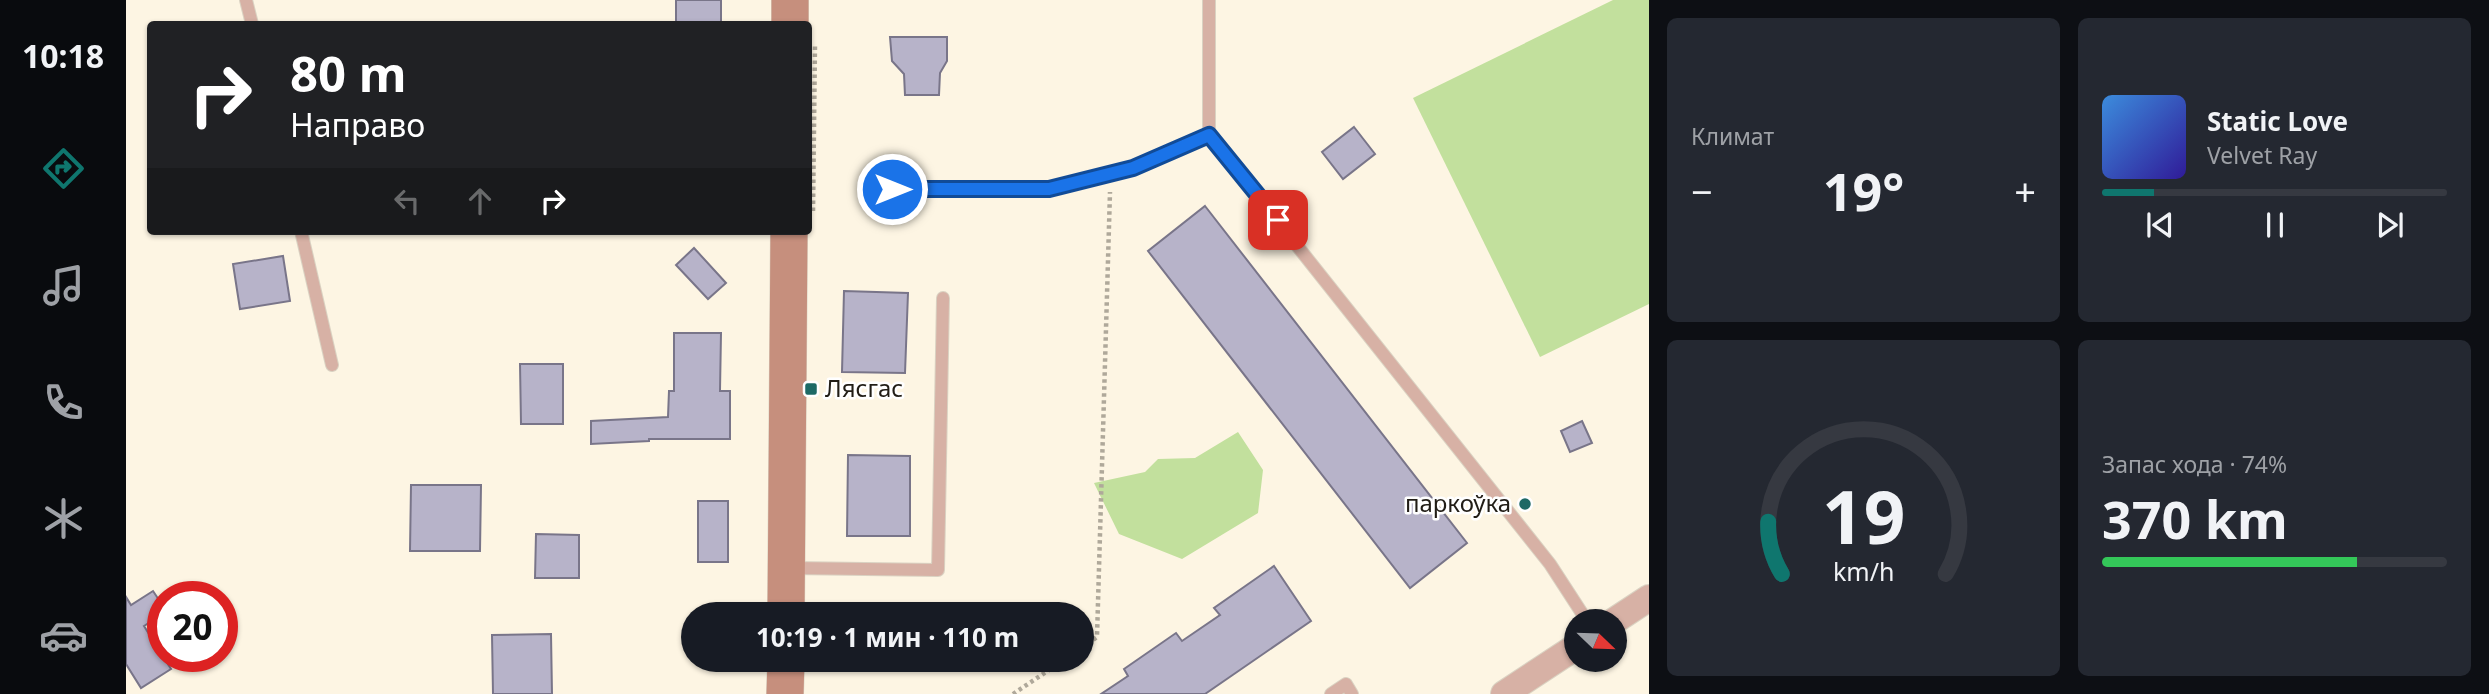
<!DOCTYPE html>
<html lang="ru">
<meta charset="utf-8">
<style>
body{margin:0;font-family:"Noto Sans",sans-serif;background:#242831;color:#f1f3f6;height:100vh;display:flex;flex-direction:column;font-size:26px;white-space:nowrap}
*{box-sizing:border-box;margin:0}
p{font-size:23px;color:#9ea1a6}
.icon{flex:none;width:38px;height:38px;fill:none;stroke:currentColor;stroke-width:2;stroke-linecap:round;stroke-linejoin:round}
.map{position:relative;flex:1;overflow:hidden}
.details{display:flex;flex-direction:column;gap:18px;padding:18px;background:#0d0f14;width:840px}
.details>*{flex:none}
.hud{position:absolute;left:21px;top:21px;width:665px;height:214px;border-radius:7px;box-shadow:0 2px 5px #0004;background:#202124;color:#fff;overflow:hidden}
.needle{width:46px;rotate:113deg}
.fabs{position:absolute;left:1438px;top:609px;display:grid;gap:14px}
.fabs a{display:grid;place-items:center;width:63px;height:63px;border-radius:50%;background:#171b24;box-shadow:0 2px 5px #0004;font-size:35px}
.speed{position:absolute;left:21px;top:581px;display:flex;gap:14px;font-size:35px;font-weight:700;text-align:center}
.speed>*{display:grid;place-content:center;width:91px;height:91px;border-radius:50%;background:#171b24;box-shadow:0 2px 5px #0004;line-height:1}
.speed .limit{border:10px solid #d22;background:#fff;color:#111}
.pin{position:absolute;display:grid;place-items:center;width:60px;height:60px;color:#fff;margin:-30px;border-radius:14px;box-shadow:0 4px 10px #0006}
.me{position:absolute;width:77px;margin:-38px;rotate:90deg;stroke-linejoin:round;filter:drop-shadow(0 0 5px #0008)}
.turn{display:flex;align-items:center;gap:24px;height:147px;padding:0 28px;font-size:32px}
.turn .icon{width:91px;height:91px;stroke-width:2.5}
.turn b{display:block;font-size:49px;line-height:60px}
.lanes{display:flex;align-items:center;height:66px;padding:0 28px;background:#0003;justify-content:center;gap:35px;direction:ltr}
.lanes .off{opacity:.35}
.big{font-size:52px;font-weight:700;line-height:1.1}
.details .card{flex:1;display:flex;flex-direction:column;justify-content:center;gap:10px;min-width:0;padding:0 24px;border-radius:10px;background:#242831}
.details .dial{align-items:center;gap:0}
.dial svg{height:182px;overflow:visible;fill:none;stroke:#363941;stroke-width:7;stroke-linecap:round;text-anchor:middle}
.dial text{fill:#f1f3f6;stroke:none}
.song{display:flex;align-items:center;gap:21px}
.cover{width:84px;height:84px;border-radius:10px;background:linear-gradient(135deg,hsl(210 70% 55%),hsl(250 70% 35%))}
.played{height:7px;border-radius:4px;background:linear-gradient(90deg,#0f766e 15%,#363941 15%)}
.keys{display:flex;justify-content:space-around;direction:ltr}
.heat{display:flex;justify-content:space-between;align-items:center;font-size:38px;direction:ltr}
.charge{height:10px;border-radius:5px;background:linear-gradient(90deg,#34c759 74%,#363941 0)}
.details .tiles{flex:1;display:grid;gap:18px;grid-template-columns:repeat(2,1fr)}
.trip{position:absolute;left:555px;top:602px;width:413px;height:70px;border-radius:35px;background:#171b24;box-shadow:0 2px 5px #0004;font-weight:700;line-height:70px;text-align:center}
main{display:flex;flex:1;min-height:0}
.menu{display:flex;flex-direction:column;width:126px;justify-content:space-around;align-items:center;background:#090b0e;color:#9ea1a6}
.menu .icon{width:49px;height:49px}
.menu .current{color:#0f766e}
.menu b{font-size:32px;color:#f1f3f6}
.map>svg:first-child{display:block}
.green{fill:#c2e09d}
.building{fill:#b7b3c9;stroke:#797589;stroke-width:2}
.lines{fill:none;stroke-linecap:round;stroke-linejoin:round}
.service-casing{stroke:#dad2c2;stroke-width:14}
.minor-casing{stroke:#dad2c2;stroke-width:28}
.secondary-casing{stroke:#dad2c2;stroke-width:38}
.path{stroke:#afa89a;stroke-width:4.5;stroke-dasharray:3.5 3.5;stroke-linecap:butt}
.service{stroke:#d7b1a5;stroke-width:12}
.minor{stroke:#d7b1a5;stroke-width:26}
.secondary{stroke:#c68f7d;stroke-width:37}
.route-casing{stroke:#114b97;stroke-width:18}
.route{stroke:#1a73e8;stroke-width:12}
.poi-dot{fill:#1d6965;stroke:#fff;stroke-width:2.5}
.labels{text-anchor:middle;stroke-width:5;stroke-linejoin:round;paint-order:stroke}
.poi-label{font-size:24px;fill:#211d16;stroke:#fff;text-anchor:start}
</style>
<main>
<nav class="menu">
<b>10:18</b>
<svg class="icon current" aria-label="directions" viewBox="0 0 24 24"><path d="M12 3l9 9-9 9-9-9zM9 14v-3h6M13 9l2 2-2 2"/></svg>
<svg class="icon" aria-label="music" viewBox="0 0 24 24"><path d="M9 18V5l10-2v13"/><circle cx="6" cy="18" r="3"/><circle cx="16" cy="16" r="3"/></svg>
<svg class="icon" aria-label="phone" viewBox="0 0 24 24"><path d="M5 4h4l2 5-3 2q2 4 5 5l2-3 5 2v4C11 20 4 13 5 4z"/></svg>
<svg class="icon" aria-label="climate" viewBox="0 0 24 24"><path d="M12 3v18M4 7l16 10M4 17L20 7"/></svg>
<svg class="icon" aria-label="car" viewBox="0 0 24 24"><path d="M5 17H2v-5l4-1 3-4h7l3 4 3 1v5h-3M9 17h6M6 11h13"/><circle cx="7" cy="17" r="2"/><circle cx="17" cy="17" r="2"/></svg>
</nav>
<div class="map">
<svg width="1523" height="694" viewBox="0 0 1523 694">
<rect width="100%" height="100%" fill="#fdf5e3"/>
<g class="green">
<polygon points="1487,0 1523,0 1523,304 1414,357 1287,98"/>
<polygon points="1112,432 1137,470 1132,513 1056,559 993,534 968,483 1019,472 1032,459 1069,458"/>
</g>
<g class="building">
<rect x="550" y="0" width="45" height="24"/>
<polygon points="764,37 821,37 821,61 814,73 813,95 779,95 778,74 766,61"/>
<polygon points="1228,127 1249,154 1217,179 1196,152"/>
<polygon points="1079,206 1341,543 1284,588 1022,251"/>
<polygon points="568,248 600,283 582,299 550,265"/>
<polygon points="157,256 164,301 114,309 107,264"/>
<polygon points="718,291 782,293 779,373 716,372"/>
<polygon points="548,333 595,333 594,391 604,391 604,439 523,439 523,441 465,444 465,421 542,417 543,391 548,391"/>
<polygon points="394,364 437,364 437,424 395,424"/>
<polygon points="1456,421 1466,443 1444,452 1435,431"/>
<polygon points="722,455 784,456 784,536 721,536"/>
<polygon points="285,485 355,485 354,551 284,551"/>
<rect x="572" y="501" width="30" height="61"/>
<polygon points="410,534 453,535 453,578 409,578"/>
<polygon points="1148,566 1185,621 1079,694 975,694 1002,676 998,669 1050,633 1056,641 1094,615 1088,608"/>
<polygon points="27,591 37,606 37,614 18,626 45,669 15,688 0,664 0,597 5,605"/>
<polygon points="425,634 426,694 367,694 366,635"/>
</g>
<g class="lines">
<g class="service-casing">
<g id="service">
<polyline points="120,0 126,24"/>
<polyline points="1083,0 1083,135 1424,564 1461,621"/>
<polyline points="740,189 923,189 1007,168 1083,135"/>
<polyline points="175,231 206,365"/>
<polyline points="665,568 812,570 817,298"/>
<polyline points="1205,694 1220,684 1226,694"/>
</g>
</g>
<g class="minor-casing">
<g id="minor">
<polyline points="1488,621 1523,598"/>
<polyline points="1378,694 1451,646"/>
</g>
</g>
<g class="secondary-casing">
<g id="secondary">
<polyline points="664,24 664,0"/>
<polyline points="660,614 663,231"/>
<polyline points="659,694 660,660"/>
</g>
</g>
<g class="path">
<polyline points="687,211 689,45"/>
<polyline points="956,648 971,637 984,192"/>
<polyline points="887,694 938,660"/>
</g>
<use href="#service" class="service"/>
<use href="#minor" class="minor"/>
<use href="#secondary" class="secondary"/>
</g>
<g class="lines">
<g class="route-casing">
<polyline id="route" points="766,189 923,189 1007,168 1083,135 1152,220"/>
</g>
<use href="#route" class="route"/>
</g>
<g class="poi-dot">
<rect x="678" y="382" width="14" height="14" rx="3.5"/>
<circle cx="1399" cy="504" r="7"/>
</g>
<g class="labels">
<g class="poi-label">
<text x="699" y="397">Лясгас</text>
<text x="1385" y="512" text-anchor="end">паркоўка</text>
</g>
</g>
</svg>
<div class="fabs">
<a><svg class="needle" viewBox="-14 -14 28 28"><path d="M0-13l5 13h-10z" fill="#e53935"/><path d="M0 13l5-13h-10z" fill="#9ea1a6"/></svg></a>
</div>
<div class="speed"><div class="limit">20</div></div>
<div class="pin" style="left:1152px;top:220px;background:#d93025"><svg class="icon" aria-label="arrive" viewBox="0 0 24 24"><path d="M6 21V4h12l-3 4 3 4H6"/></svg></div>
<svg class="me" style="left:766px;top:189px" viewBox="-20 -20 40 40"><circle r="17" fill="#1a73e8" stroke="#fff" stroke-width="3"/><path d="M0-11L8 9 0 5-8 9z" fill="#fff"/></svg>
<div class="trip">10:19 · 1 мин · 110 m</div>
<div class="hud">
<div class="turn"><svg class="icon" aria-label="right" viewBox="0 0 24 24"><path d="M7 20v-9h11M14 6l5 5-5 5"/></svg><div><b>80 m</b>Направо</div></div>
<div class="lanes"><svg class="icon off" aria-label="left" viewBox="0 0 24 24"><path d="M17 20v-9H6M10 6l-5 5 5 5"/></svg><svg class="icon off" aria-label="ahead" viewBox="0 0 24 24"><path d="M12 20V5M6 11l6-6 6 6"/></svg><svg class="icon" aria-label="right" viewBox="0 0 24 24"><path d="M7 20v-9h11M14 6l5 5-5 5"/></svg></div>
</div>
</div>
<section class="details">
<div class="tiles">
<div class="card"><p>Климат</p>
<div class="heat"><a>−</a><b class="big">19°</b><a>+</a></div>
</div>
<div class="card">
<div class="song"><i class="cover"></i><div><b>Static Love</b><p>Velvet Ray</p></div></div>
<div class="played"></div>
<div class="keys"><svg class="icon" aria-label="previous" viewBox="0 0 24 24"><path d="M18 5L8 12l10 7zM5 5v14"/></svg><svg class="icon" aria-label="pause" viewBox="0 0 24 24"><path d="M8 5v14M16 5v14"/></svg><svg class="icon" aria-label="next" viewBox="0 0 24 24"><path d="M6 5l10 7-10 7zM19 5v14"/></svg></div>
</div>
<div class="card dial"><svg viewBox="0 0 100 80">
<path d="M14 69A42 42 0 1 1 86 69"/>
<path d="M14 69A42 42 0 0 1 8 46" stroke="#0f766e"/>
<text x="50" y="56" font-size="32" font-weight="700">19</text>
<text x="50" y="72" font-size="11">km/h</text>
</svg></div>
<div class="card"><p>Запас хода · 74%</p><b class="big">370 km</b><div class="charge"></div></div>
</div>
</section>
</main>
